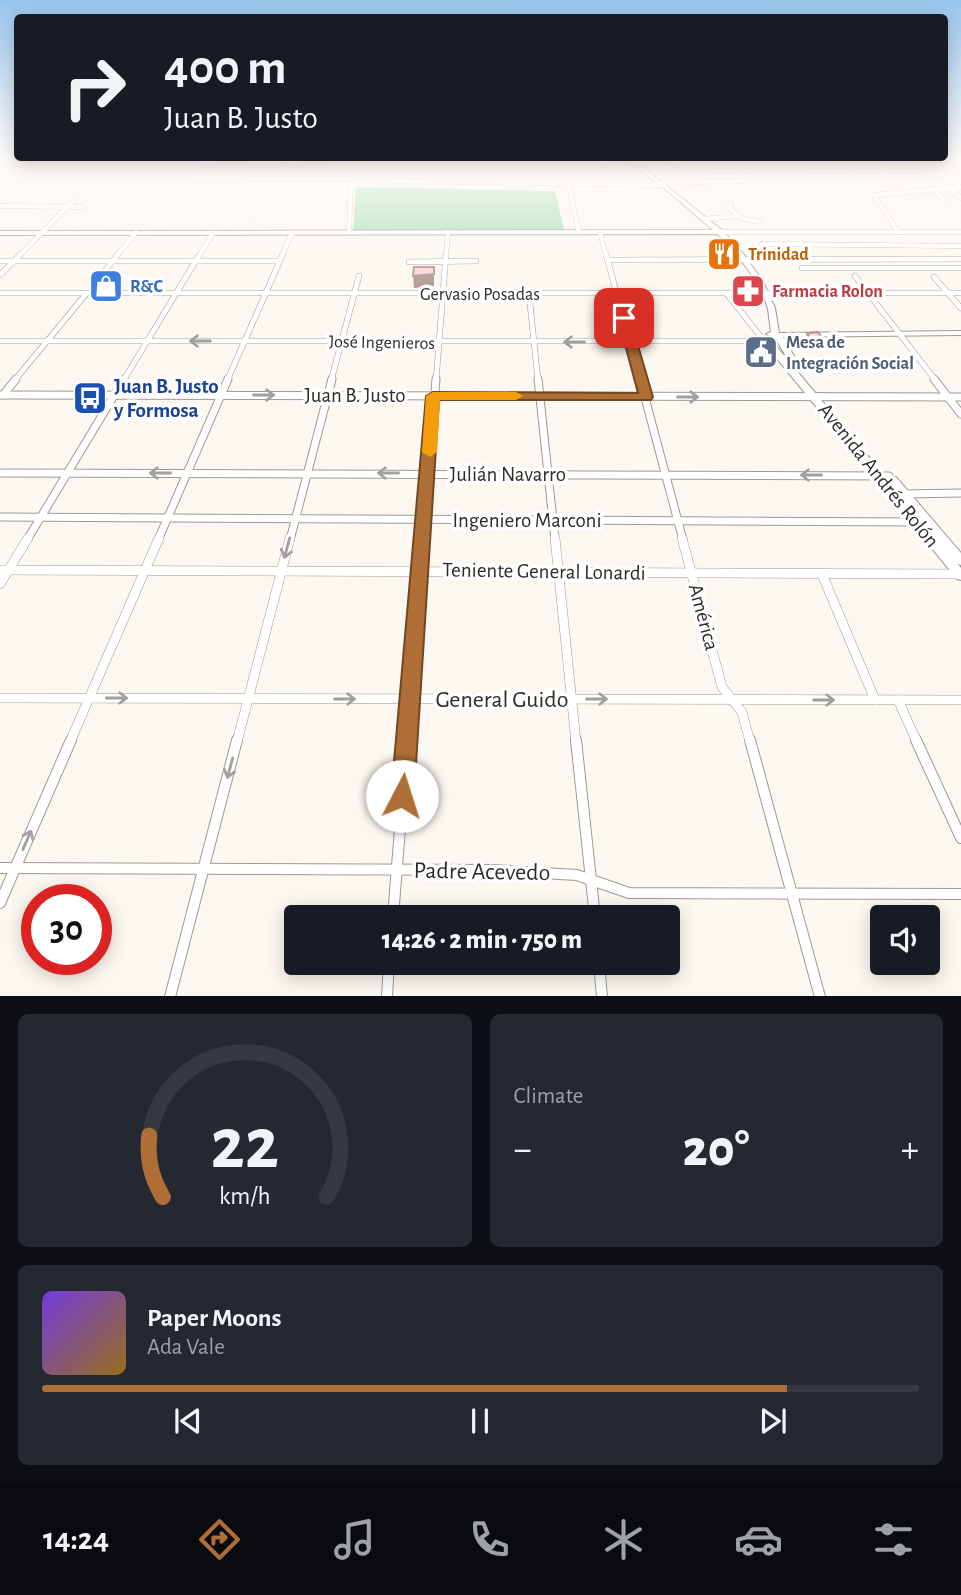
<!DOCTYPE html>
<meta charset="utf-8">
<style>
body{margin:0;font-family:"Alegreya Sans",sans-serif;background:#242831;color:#f1f3f6;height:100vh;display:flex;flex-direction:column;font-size:26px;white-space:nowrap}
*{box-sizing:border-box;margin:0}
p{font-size:23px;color:#9ea1a6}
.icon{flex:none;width:38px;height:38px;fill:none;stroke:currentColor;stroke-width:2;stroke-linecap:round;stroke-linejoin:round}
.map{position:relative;height:996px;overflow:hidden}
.side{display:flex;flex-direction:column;gap:18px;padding:18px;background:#0d0f14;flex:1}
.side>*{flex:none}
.guide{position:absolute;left:14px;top:14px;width:934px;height:147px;border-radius:7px;box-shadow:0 4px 18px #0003;background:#171b24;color:#f1f3f6;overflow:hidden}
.buttons{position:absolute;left:870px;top:905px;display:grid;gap:14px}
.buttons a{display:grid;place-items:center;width:70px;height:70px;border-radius:7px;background:#171b24;box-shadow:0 4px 18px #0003;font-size:35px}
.speed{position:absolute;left:21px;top:884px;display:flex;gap:14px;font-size:35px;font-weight:700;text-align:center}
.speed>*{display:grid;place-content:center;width:91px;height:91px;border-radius:50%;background:#171b24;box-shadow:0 4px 18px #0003;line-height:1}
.speed .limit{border:10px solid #d22;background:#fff;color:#111}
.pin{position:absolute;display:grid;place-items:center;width:60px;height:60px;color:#fff;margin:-30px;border-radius:14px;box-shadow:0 4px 10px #0006}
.me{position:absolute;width:77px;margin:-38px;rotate:5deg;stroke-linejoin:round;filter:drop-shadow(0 0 5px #0008)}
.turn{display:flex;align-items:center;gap:24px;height:147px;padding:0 35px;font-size:32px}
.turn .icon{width:91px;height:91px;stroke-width:2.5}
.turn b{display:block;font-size:49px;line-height:60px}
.big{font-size:52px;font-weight:800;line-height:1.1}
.side .widget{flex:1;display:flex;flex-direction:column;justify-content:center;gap:10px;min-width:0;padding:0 24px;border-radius:10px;background:#242831}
.side .dial{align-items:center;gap:0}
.dial svg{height:182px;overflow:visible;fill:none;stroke:#363941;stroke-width:7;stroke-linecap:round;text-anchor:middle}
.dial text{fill:#f1f3f6;stroke:none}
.song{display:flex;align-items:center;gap:21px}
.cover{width:84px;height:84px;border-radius:10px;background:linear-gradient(135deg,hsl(260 70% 55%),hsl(40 70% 35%))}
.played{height:7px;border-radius:4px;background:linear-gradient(90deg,#ae6e36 85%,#363941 85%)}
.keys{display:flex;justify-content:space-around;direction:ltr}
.heat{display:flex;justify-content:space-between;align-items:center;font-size:38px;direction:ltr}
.side .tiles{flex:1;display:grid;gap:18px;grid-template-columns:1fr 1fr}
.widget:last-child{grid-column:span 2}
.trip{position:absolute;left:284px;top:905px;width:396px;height:70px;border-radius:7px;background:#171b24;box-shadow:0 4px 18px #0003;font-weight:800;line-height:70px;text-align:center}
.dock{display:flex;height:112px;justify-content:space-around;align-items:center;background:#090b0e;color:#9ea1a6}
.dock .icon{width:49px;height:49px}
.dock .active{color:#ae6e36}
.dock b{font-size:32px;color:#f1f3f6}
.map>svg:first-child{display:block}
.green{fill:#a0dab4}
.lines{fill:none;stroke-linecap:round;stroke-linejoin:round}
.street-far4-casing{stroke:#9f9a94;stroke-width:5}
.street-far3-casing{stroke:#9f9a94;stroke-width:6}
.street-far2-casing{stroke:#9f9a94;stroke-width:9}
.street-far1-casing{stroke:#9f9a94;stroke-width:10}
.street-casing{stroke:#9f9a94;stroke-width:12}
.secondary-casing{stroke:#9f9a94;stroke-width:2}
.street-far4{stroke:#fff;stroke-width:4.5}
.street-far3{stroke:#fff;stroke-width:5}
.street-far2{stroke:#fff;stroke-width:7}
.street-far1{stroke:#fff;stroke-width:9}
.street{stroke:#fff;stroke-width:10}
.secondary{fill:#fff;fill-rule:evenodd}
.wall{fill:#d7b6b4}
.shaded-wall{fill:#af9492}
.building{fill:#fad4d1;stroke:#af9492;stroke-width:2}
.oneway{stroke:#a1a09f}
.route{fill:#ae6e36;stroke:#714823;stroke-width:2}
.slow{fill:#f59e0b}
.labels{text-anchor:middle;stroke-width:7;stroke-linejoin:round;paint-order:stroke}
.far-food-label{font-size:18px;font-weight:bold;fill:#c56008;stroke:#fff;text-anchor:start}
.far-shop-label{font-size:18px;font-weight:bold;fill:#366cbe;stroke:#fff;text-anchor:start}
.far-health-label{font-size:18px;font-weight:bold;fill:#be3a42;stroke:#fff;text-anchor:start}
.far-street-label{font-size:18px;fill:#2e2c2a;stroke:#fff}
.far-service-label{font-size:18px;font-weight:bold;fill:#4e5e75;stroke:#fff;text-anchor:start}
.transit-label{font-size:21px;font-weight:bold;fill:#164399;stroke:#fff;text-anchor:start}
.street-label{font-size:21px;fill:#2e2c2a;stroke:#fff}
.near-street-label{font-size:24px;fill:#2e2c2a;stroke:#fff}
</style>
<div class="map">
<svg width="961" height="997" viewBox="0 0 961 997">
<rect width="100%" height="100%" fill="#fcf7f0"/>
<polygon class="green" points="356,187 555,191 564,230 353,231"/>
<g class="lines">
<g class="street-far4-casing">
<g id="street-far4">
<polyline points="949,157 961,166"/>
<polyline points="199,158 249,160"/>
<polyline points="488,158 489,181"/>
<polyline points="515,158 516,180"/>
<polyline points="541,158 545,180"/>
<polyline points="569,158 573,180"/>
<polyline points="596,158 601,180"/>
<polyline points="625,158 625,174"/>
<polyline points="646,158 692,177 696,182 662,183"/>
<polyline points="699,158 709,176 755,176"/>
<polyline points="770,158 772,160"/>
<polyline points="792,158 809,176 931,176"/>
<polyline points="833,158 852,176"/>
<polyline points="868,158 951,159"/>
<polyline points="868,158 888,176"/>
<polyline points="910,159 930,176"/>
<polyline points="280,161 329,160"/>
<polyline points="326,169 199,169 189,178 351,179"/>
<polyline points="489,180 537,180"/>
<polyline points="577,180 632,182"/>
<polyline points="389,181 664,185"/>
<polyline points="696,182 744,181 731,164"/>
<polyline points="569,185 579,232"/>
<polyline points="950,188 961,198"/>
<polyline points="933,189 945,200"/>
<polyline points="731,204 729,208 741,218 760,222"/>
<polyline points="0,206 83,207"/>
<polyline points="704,219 738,216"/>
<polyline points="349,232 351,181 357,158"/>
<polyline points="600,232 606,256"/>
<polyline points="721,232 961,232"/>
<polyline points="898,232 874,195 961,187"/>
<polyline points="19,256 73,201"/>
<polyline points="117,256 136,232"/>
<polyline points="199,256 213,233"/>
<polyline points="282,256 292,233"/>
<polyline points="446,256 448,232"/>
<polyline points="768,256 762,244 961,246"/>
</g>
</g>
<g class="street-far3-casing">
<g id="street-far3">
<polyline points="606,254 640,381"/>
<polyline points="767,254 769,258"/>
<polyline points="609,260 961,259"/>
<polyline points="0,261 278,261"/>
<polyline points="409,262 476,261"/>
<polyline points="802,268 961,268"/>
<polyline points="1,274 21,254"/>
<polyline points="102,275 118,254"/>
<polyline points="855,276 936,381"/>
<polyline points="934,277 961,308"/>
<polyline points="0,293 961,293"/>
<polyline points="529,294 538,381"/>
<polyline points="727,294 761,337"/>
<polyline points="0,341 765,341"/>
<polyline points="14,381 86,294"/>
<polyline points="123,381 200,254"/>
<polyline points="227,381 283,254"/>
<polyline points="331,381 359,276"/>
<polyline points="436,381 446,254"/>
</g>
</g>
<g class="street-far2-casing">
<g id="street-far2">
<polyline points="538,379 555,540"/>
<polyline points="640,379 683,540"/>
<polyline points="934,379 961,414"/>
<polyline points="0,395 961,397"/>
<polyline points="3,395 16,379"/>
<polyline points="0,473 889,476"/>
<polyline points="905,494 961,493"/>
<polyline points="0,517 920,522"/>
<polyline points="27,540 124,379"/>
<polyline points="158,540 228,379"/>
<polyline points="290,540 332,379"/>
<polyline points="423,540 436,379"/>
</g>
</g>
<g class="street-far1-casing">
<g id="street-far1">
<polyline points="555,538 576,742"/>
<polyline points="682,538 722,687 742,712 750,742"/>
<polyline points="0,570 961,574"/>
<polyline points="822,574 875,700"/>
<polyline points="0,584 28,538"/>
<polyline points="0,698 961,700"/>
<polyline points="898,700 917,742"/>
<polyline points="70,742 159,538"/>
<polyline points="237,742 290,538"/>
<polyline points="407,742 423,538"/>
</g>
</g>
<g class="street-casing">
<g id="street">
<polyline points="576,740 595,917"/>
<polyline points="750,740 820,997"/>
<polyline points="916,740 961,838"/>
<polyline points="0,868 493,870 577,875 629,893 961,894"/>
<polyline points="0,903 71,740"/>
<polyline points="393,917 407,740"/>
<polyline points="599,962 602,997"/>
<polyline points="170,997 237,740"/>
<polyline points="387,997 389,962"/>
</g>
</g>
<g class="secondary-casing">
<g id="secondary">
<path d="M623,158H629L649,172L723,231L745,256L763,282L775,308L779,333L961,331V335L783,337L794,356L790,359L787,358L776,339L766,334L771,332C770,324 769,316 768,309C760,280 738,256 718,234L0,235V231L713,230L669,192Z"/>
<polygon points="765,340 771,340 888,480 888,477 896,477 961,553 961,565 958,564 961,568 961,580 957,579 765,344"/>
</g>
</g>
<use href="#street-far4" class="street-far4"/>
<use href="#street-far3" class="street-far3"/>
<use href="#street-far2" class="street-far2"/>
<use href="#street-far1" class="street-far1"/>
<use href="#street" class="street"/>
<use href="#secondary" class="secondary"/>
</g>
<g class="wall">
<polygon points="112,276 114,282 109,288 101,288 99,282"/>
<polygon points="807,333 823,339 820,349 807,349 804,342"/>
</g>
<g class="shaded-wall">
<polygon points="434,267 434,286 414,288 413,276"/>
<polygon points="112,276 114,282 109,288 107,282"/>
</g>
<g class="building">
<polygon points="414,267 434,267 434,274 413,276"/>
<polygon points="103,276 112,276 107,282 99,282"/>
<polygon points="818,332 823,339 810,339 807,333"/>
</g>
<defs><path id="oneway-shaft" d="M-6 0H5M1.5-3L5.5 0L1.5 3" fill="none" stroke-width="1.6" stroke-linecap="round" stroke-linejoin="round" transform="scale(1.75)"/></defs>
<g class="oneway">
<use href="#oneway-shaft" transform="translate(200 341) rotate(180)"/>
<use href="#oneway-shaft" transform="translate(574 342) rotate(180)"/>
<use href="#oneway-shaft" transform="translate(264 395)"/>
<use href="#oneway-shaft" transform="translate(688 397)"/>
<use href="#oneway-shaft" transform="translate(160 473) rotate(-180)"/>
<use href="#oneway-shaft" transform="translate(388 473) rotate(-180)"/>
<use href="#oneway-shaft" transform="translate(811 475) rotate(-180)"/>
<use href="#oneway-shaft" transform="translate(287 548) rotate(105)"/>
<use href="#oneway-shaft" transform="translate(117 698)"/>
<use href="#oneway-shaft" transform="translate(345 699)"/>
<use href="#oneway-shaft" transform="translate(597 699)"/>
<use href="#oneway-shaft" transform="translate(824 700)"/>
<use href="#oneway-shaft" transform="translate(230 768) rotate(105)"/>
<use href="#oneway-shaft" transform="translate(27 840) rotate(-67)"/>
</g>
<linearGradient id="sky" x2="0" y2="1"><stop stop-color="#99c6ed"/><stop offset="0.53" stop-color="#fefbf8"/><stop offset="1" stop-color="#fefbf8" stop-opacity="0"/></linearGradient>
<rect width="961" height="296" fill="url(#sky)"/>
<polygon class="route" points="624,315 630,318 653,397 651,400 439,400 414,796 410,804 402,807 395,804 391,796 426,396 433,392 638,393 618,318"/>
<polygon class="slow" points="433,392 516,392 523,396 516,400 440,400 437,452 430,457 422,452 426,396"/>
<defs>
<g id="restaurant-square" transform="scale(1.75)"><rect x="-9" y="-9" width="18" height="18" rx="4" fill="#e8710a" stroke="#fff"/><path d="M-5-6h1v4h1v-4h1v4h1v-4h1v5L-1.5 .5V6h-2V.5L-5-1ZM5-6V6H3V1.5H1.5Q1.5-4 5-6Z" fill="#fff"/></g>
<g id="shop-square" transform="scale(1.75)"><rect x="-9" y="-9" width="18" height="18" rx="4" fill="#3f7fe0" stroke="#fff"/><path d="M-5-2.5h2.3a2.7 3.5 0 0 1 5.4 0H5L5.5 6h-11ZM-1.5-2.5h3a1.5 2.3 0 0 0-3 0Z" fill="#fff"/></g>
<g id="pharmacy-square" transform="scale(1.75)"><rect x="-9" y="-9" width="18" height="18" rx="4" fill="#e0444e" stroke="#fff"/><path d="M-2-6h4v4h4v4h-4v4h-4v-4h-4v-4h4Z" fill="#fff"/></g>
<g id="civic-square" transform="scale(1.75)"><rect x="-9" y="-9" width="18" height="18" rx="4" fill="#5c6f8a" stroke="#fff"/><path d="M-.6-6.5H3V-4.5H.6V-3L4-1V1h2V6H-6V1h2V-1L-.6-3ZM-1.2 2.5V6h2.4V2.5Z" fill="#fff"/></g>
<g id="bus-square" transform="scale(1.75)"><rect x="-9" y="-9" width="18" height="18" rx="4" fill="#1a4fb4" stroke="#fff"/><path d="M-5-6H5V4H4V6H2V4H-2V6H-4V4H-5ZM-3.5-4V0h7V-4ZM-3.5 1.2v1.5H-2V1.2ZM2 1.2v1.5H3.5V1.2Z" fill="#fff"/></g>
</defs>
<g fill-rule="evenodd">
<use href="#restaurant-square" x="724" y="254"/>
<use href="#shop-square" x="106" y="286"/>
<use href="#pharmacy-square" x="748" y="291"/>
<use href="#civic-square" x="761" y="352"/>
<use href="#bus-square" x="90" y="398"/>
</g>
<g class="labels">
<g class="far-food-label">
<text x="748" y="260">Trinidad</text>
</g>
<g class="far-shop-label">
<text x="130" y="292">R&amp;C</text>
</g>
<g class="far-health-label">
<text x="772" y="297">Farmacia Rolon</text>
</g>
<g class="far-street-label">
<text x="480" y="300">Gervasio Posadas</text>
<text transform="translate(382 342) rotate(1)" y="6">José Ingenieros</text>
</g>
<g class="far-service-label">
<text x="786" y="348">Mesa de<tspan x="786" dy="21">Integración Social</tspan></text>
</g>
<g class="transit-label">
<text x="114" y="393">Juan B. Justo<tspan x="114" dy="24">y Formosa</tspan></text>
</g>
<g class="street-label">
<text x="355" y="402">Juan B. Justo</text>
<text x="508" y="481">Julián Navarro</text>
<text transform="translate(879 475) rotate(51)" y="7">Avenida Andrés Rolón</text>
<text x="527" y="527">Ingeniero Marconi</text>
<text transform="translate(544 571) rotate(1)" y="7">Teniente General Lonardi</text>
<text transform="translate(704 617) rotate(75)" y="7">América</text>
</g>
<g class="near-street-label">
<text x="502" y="707">General Guido</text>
<text transform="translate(482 871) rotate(1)" y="8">Padre Acevedo</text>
</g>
</g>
</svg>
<div class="buttons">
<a><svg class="icon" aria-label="sound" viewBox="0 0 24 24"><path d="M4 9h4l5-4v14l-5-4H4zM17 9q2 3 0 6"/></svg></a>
</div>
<div class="speed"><div class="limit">30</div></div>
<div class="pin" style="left:624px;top:318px;background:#d93025"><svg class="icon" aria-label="arrive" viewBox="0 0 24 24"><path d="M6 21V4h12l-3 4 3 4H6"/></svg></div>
<svg class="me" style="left:402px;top:796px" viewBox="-20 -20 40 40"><circle r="19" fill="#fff"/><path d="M0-13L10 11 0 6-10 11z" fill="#ae6e36"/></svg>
<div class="trip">14:26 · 2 min · 750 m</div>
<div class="guide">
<div class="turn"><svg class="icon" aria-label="right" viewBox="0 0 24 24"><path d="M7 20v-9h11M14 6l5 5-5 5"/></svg><div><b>400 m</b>Juan B. Justo</div></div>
</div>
</div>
<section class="side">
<div class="tiles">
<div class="widget dial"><svg viewBox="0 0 100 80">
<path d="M14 69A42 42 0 1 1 86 69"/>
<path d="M14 69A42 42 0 0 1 8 42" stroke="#ae6e36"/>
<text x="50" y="56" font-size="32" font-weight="700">22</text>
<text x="50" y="72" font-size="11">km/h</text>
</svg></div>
<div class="widget"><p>Climate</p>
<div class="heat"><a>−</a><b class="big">20°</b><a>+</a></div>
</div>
<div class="widget">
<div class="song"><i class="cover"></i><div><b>Paper Moons</b><p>Ada Vale</p></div></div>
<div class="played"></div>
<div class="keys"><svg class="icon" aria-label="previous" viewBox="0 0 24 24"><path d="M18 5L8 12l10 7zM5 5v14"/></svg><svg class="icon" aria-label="pause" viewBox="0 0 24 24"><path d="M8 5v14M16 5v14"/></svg><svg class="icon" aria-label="next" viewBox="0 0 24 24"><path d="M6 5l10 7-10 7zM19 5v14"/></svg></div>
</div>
</div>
</section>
<nav class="dock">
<b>14:24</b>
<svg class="icon active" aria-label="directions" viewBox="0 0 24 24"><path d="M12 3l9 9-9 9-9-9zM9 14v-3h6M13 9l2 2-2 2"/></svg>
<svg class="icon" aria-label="music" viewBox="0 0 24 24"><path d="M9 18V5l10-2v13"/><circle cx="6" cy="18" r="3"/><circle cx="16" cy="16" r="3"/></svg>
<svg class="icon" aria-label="phone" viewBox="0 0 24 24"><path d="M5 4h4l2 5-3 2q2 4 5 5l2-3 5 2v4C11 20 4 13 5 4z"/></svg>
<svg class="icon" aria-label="climate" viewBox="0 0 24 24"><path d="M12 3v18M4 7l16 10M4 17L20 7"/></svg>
<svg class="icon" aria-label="car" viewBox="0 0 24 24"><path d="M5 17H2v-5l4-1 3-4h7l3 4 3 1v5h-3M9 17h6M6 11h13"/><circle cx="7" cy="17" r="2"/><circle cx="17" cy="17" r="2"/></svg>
<svg class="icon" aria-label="filters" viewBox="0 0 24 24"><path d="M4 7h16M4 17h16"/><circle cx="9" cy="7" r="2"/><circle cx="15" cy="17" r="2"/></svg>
</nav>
